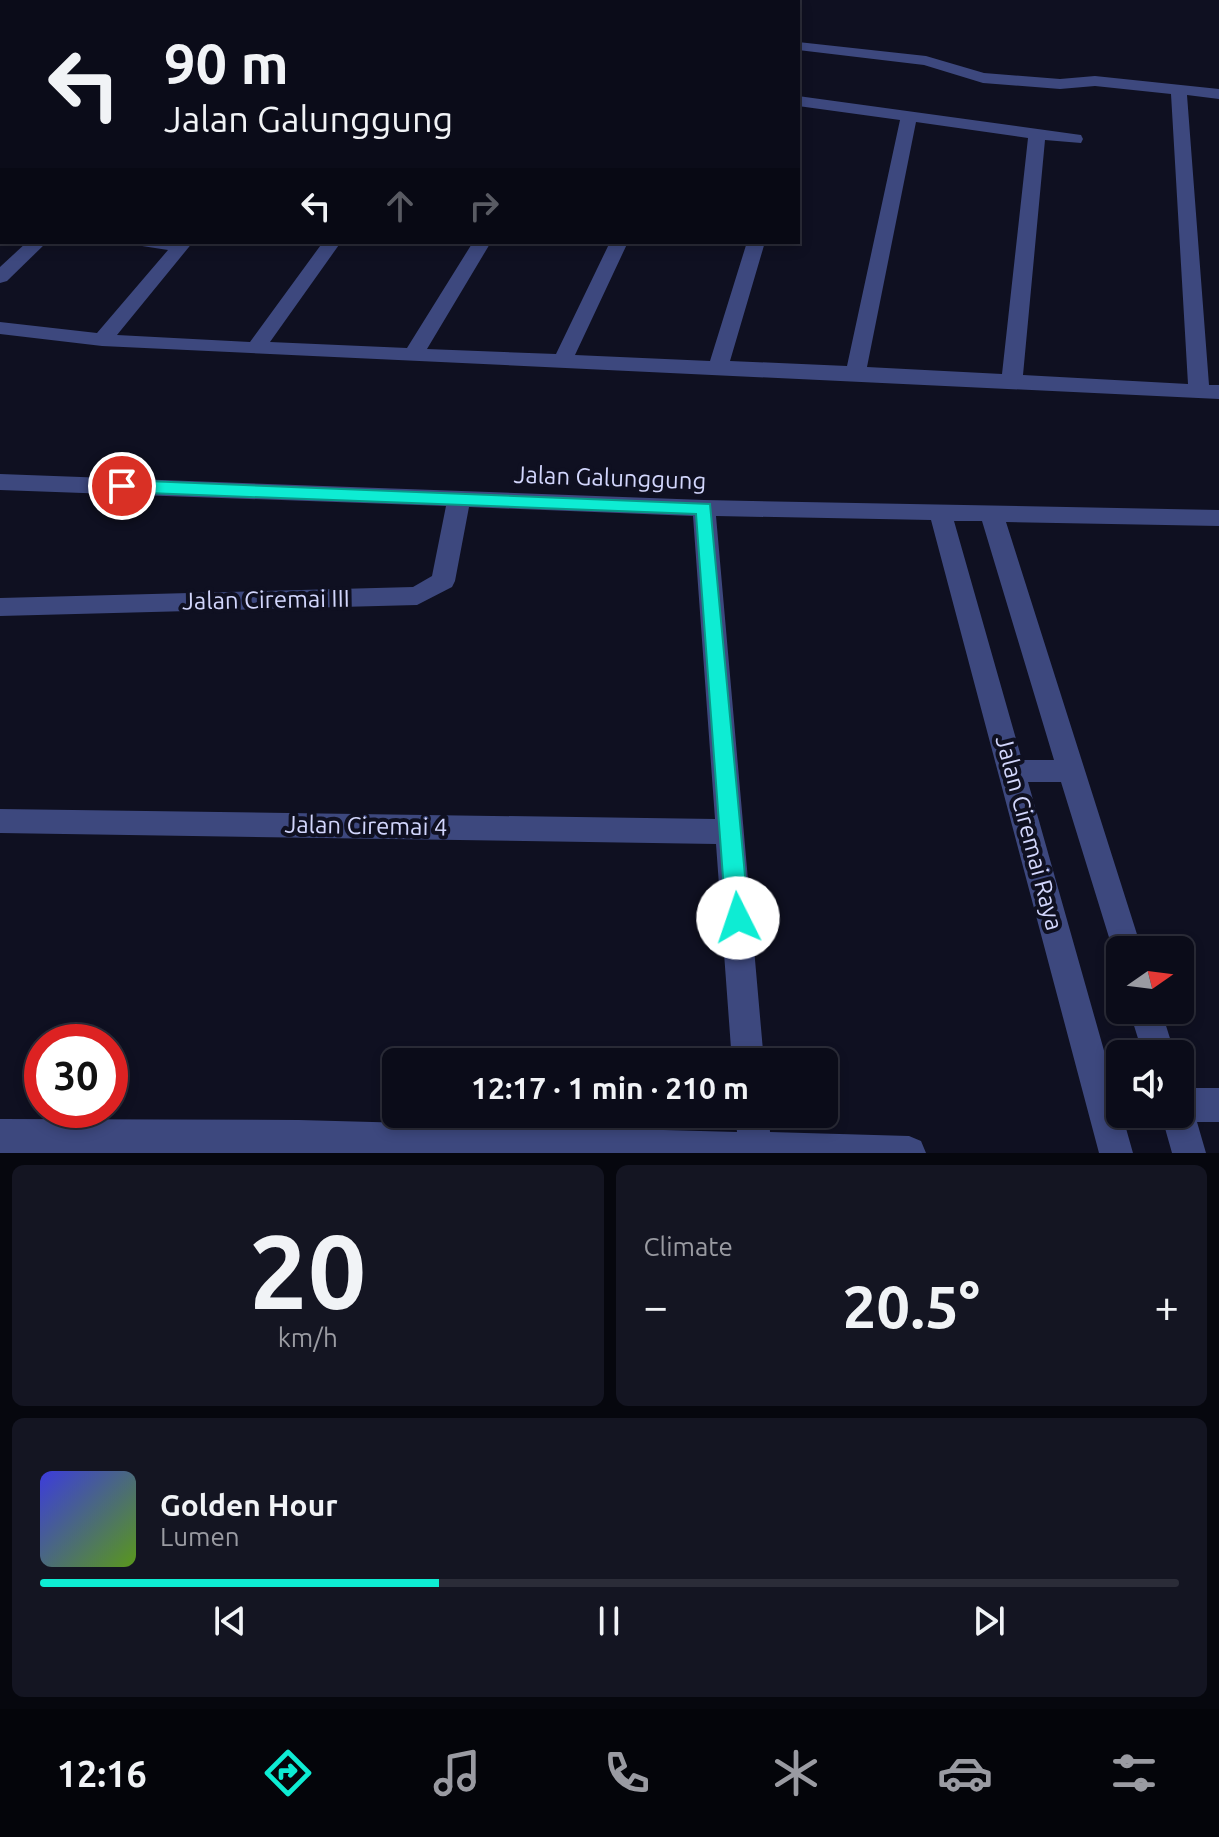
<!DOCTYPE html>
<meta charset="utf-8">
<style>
body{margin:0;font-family:Ubuntu,sans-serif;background:#141522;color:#f1f3f6;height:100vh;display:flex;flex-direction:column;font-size:30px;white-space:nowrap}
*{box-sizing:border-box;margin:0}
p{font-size:26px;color:#9a9ba2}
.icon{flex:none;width:44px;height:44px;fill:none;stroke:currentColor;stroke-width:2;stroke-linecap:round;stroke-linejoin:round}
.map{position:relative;height:1153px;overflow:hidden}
.panel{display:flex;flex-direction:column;gap:12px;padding:12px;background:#06070e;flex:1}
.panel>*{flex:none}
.banner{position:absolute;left:0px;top:0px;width:800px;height:244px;box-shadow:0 4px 12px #0003,0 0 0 2px #2b2c38;background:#0b0c19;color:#f1f3f6;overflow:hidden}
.needle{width:52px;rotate:76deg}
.fabs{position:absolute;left:1106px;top:936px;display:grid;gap:16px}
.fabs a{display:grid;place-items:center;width:88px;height:88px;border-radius:12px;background:#0b0c19;box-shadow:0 4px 12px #0003,0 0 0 2px #2b2c38;font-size:40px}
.speed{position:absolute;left:24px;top:1024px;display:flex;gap:16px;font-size:40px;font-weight:700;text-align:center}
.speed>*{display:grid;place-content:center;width:104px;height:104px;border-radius:50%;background:#0b0c19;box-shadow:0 4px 12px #0003,0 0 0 2px #2b2c38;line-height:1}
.speed .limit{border:12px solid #d22;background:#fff;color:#111}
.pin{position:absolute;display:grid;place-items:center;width:68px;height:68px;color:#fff;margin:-34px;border:4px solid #fff;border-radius:50%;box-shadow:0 2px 8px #0007}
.me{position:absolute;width:88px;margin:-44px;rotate:356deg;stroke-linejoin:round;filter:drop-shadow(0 0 6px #0008)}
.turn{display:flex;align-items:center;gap:28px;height:168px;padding:0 32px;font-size:36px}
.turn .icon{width:104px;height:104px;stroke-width:2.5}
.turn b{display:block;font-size:56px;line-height:68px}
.lanes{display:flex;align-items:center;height:76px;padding:0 32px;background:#0003;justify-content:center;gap:40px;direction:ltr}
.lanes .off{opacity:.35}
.big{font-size:60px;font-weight:600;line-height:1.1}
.panel .card{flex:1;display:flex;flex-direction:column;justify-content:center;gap:12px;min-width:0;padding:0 28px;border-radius:12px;background:#141522}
.panel .dial{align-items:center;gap:0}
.dial b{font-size:104px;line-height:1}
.song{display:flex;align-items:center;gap:24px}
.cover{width:96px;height:96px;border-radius:12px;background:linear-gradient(135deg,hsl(240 70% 55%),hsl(90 70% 35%))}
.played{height:8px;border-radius:4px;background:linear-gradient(90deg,#0eecd3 35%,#2b2c38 35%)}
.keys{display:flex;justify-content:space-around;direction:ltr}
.heat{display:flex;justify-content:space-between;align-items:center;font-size:44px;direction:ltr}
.panel .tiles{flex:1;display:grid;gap:12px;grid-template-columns:1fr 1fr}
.card:last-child{grid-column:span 2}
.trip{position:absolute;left:382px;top:1048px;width:456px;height:80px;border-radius:12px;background:#0b0c19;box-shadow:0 4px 12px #0003,0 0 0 2px #2b2c38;font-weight:600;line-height:80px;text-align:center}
.tabs{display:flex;height:128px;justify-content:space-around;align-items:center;background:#04050a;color:#9a9ba2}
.tabs .icon{width:56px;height:56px}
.tabs .on{color:#0eecd3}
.tabs b{font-size:36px;color:#f1f3f6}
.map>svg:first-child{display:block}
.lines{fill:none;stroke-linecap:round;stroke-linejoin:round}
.minor{fill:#3d487e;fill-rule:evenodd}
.route{fill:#0eecd3;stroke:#099989;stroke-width:2}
.labels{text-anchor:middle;stroke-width:8;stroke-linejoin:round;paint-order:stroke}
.street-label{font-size:24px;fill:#d2d6fc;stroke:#0f1021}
</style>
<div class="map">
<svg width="1219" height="1153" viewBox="0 0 1219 1153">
<rect width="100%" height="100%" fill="#0f1021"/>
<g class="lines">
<g class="minor">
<polygon points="31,0 59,0 30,2"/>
<polygon points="408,0 438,0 439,2 409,2"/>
<polygon points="605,0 641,0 640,2"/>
<polygon points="682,0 702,0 703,1 683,2"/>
<rect x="0" y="3" width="2" height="8"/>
<path d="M798,42L926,56L984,73L1060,79L1095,76L1219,89V99L1187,95L1209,385H1219V399L102,346L0,334V322L97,333L168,250L142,246L139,242H193L117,335L250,342L323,242H341L270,342L407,348L473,242H491L427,349L556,354L610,242H628L575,355L710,361L747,242H765L730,361L847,366L900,120L798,106V96L1081,135L1083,139L1081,143L1045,140L1023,375L1188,384L1171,94L1095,86L1060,89L983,83L924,65L798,50ZM916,122L1028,138L1002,374L867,367Z"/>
<rect x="0" y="112" width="2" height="10"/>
<rect x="0" y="228" width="2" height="10"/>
<polygon points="27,242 47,242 7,281 0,283 0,267"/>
<path d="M0,474L704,500L1219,510V526L1006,522L1142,950H1120V961L1116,960L1061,782H1028L1133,1153H1099L931,520L716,516L764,1062H732L716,844L0,833V809L715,819L693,516L469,507L455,581L452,587L417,605L0,616V598L413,587L432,576L446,506L0,490ZM954,521H982L1054,760H1022Z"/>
<polygon points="1129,1010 1161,1010 1175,1054 1143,1054"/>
<polygon points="1180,1088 1219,1088 1219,1122 1197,1122 1206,1153 1172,1153 1161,1114 1180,1114"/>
<polygon points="735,1114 769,1114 770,1132 909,1136 921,1141 926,1153 0,1153 0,1119 299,1120 737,1132"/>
</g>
</g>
<polygon class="route" points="122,480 710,504 749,918 746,925 738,928 730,925 726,918 696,514 122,492 114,486"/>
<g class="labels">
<g class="street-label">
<text transform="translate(610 478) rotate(2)" y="8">Jalan Galunggung</text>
<text transform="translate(266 600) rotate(-1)" y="8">Jalan Ciremai III</text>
<text transform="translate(366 826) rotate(1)" y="8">Jalan Ciremai 4</text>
<text transform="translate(1029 833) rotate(75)" y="8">Jalan Ciremai Raya</text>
</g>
</g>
</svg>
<div class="fabs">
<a><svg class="needle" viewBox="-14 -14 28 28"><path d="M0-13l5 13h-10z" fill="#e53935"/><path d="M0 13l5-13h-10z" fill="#9a9ba2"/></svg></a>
<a><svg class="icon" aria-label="sound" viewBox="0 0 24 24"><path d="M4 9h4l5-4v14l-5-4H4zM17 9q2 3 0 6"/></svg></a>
</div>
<div class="speed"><div class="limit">30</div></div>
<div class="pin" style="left:122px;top:486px;background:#d93025"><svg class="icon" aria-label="arrive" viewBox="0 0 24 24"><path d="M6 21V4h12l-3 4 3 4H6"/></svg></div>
<svg class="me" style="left:738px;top:918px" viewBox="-20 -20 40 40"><circle r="19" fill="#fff"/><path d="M0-13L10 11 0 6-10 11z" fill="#0eecd3"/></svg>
<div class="trip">12:17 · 1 min · 210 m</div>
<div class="banner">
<div class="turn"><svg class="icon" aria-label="left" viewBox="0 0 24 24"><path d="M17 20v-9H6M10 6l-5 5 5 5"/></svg><div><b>90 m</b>Jalan Galunggung</div></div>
<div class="lanes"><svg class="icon" aria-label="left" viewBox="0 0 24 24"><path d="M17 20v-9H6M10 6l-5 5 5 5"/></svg><svg class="icon off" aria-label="ahead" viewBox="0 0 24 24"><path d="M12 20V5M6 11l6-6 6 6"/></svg><svg class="icon off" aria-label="right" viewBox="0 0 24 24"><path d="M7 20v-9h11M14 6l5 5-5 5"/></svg></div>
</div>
</div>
<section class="panel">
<div class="tiles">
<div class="card dial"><b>20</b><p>km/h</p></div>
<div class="card"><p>Climate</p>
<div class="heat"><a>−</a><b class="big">20.5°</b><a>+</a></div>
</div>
<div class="card">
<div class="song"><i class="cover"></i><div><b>Golden Hour</b><p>Lumen</p></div></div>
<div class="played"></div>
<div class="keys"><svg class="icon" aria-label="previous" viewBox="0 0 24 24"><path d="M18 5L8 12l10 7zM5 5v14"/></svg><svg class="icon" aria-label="pause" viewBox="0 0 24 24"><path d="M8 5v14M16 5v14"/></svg><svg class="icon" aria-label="next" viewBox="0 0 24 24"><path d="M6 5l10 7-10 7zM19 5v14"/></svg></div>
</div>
</div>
</section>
<nav class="tabs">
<b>12:16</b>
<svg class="icon on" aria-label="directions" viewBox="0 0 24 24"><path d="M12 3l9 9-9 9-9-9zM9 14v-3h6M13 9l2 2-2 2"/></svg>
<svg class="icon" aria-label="music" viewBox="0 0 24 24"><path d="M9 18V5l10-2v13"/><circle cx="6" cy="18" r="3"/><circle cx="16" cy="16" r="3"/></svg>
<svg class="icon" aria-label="phone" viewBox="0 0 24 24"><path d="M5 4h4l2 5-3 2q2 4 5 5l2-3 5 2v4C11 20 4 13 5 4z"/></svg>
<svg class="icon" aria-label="climate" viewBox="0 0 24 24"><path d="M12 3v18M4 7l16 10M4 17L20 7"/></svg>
<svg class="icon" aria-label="car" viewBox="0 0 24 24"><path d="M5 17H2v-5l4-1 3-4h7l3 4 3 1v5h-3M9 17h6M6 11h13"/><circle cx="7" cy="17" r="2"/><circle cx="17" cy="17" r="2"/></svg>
<svg class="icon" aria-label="filters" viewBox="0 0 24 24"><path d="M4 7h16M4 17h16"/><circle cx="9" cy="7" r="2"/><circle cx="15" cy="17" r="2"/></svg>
</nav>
